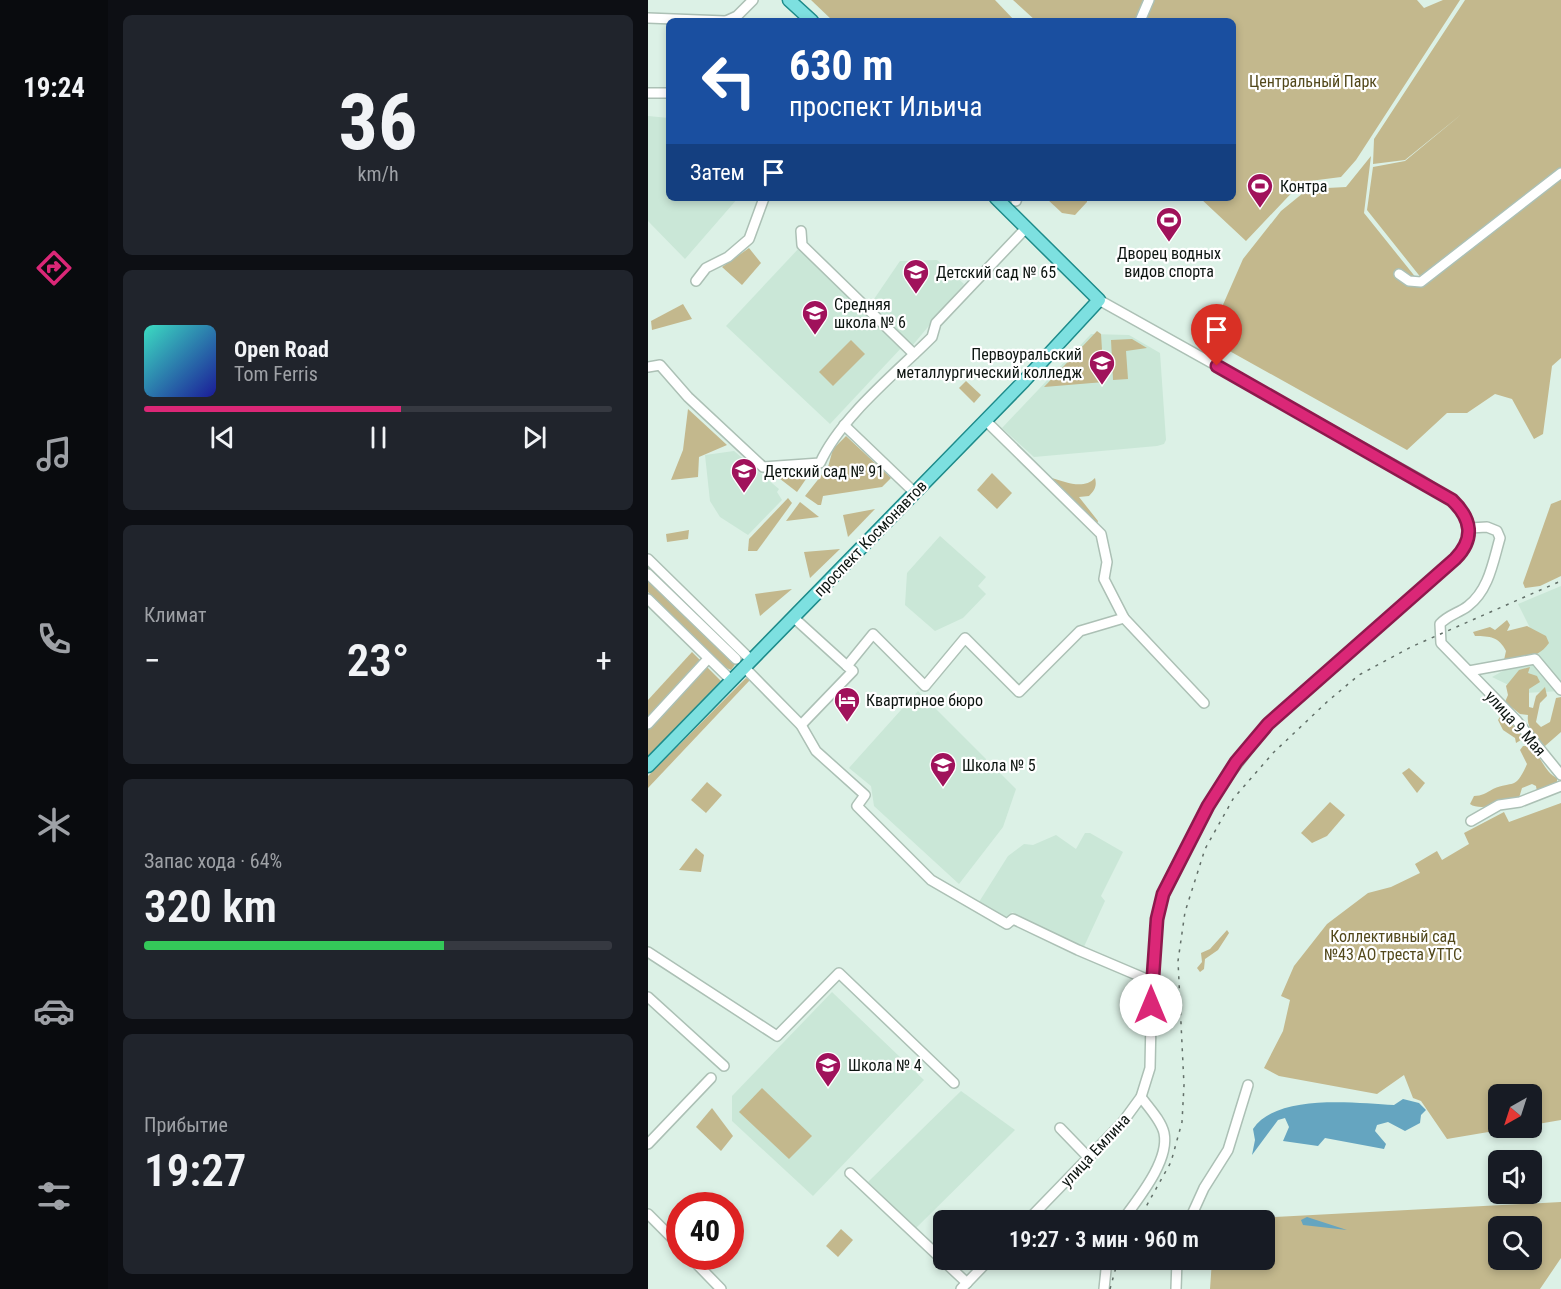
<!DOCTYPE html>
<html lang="ru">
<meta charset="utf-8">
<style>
body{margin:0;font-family:"Roboto Condensed",sans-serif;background:#20242c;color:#f1f3f6;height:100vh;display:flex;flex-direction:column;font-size:22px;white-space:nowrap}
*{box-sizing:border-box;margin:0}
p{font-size:20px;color:#9ea1a6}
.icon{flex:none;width:33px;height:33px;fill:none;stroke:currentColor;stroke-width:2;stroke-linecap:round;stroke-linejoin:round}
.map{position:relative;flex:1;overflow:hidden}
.sheet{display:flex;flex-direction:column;gap:15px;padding:15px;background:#0d0f14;width:540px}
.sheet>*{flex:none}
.banner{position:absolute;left:18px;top:18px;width:570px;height:183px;border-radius:9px;box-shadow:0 3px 9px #0003;background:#1a4fa0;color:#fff;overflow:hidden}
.needle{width:39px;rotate:219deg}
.controls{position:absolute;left:840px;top:1084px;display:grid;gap:12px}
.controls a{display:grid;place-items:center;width:54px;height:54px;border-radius:9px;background:#171b24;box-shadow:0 3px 9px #0003;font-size:30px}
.speed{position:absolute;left:18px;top:1192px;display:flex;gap:12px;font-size:30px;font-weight:700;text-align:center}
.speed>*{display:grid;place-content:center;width:78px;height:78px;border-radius:50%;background:#171b24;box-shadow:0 3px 9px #0003;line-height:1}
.speed .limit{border:9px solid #d22;background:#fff;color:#111}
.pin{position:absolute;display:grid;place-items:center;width:51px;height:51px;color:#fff;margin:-62px -26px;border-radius:50% 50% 50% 0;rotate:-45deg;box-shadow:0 0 6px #0007}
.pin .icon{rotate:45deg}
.me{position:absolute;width:66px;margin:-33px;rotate:0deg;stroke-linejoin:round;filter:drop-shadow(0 0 4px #0008)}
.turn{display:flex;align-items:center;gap:21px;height:126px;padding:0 24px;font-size:27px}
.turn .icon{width:78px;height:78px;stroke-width:2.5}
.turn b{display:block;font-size:42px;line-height:51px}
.then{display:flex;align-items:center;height:57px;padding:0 24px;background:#0003;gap:12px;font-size:22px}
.big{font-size:45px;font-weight:600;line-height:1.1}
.sheet .widget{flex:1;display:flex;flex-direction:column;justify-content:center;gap:9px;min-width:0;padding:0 21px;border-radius:9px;background:#20242c}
.sheet .dial{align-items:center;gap:0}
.dial b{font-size:78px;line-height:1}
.song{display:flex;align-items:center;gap:18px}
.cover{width:72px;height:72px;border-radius:9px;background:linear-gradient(135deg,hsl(170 70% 55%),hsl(240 70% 35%))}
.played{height:6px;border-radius:3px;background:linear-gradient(90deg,#db2777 55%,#363941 55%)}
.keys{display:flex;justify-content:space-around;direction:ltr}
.heat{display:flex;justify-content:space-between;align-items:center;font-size:33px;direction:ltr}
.charge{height:9px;border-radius:4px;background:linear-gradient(90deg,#34c759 64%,#363941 0)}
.trip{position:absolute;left:285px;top:1210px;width:342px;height:60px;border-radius:9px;background:#171b24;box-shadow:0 3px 9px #0003;font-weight:600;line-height:60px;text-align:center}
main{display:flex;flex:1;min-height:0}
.menu{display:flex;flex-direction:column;width:108px;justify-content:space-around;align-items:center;background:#090b0e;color:#9ea1a6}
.menu .icon{width:42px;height:42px}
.menu .active{color:#db2777}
.menu b{font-size:27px;color:#f1f3f6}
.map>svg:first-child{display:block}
.built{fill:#cae7d7}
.green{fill:#c3b88d;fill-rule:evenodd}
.water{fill:#65a5c0}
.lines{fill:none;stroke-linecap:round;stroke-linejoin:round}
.minor-casing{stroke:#acc0b5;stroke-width:12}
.major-casing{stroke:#1d8b8a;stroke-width:15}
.minor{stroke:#fff;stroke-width:9}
.major{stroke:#7de0e0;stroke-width:12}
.rail{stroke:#626f68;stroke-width:1.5;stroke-dasharray:3 6;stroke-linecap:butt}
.route-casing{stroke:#8e194d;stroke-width:15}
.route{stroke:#db2777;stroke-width:10}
.labels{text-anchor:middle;stroke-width:4.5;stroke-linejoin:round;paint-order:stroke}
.park-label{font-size:16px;fill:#52481b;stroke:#fff}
.poi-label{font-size:16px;fill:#0d1511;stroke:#fff;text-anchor:start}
.street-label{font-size:16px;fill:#0d1511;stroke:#fff}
</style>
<main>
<nav class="menu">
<b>19:24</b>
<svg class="icon active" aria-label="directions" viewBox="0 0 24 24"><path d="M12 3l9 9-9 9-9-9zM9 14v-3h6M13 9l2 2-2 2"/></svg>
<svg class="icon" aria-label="music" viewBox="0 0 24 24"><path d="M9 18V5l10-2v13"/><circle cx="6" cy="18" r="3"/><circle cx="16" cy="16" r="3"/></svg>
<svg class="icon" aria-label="phone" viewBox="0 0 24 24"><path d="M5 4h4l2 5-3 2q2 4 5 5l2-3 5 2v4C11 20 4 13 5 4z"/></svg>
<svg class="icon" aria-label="climate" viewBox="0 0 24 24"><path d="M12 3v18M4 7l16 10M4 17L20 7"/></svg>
<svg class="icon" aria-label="car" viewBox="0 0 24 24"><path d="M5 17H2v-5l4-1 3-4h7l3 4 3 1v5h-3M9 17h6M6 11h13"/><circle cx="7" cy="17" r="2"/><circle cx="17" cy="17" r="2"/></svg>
<svg class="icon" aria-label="filters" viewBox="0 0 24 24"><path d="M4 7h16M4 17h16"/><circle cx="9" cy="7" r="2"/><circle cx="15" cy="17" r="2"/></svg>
</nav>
<section class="sheet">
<div class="widget dial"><b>36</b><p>km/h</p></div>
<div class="widget">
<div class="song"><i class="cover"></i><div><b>Open Road</b><p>Tom Ferris</p></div></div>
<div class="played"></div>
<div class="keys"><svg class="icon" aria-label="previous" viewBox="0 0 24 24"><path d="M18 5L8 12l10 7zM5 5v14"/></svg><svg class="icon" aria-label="pause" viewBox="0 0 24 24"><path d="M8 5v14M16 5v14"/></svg><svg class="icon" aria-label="next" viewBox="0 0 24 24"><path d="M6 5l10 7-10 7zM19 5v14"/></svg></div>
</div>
<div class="widget"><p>Климат</p>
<div class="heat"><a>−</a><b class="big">23°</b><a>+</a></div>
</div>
<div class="widget"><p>Запас хода · 64%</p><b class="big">320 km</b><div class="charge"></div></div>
<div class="widget"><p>Прибытие</p><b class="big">19:27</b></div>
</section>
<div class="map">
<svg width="913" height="1289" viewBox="0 0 913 1289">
<rect width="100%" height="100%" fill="#dcf1e6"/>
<g class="built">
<polygon points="0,116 21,118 21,198 90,198 37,259 0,221"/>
<polygon points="152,247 256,345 182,424 78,326"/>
<polygon points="289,260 316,284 264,346 222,305 252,261"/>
<polygon points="443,334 481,335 512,353 518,440 516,444 509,446 386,457 354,428"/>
<polygon points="86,451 131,489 129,492 134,500 100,535 72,517 62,501 57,455"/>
<polygon points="292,536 338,577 330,586 338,594 315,618 287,631 257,605 259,573"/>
<polygon points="913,586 913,691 877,693 844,677 893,650 870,604"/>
<polygon points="270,691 368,789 355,827 311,884 226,806 223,786 201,768"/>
<polygon points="437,833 442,833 475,852 453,896 457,901 434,951 364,912 359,919 331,902 360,856 376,844 385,845 408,835 428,849"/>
<polygon points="184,992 276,1080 165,1196 84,1121 84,1096"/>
<polygon points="313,1091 367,1130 268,1228 220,1182"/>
</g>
<g class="green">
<polygon points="163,0 347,0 367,21 185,21"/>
<polygon points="365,0 769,0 776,8 795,0 812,0 708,160 693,177 654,182 598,241 552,198 585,198 585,21 388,21"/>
<polygon points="817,0 913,0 913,170 774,279 719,210 725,167 757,161 815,113 757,160 725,164 726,139"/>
<polygon points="723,156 716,213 773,284 913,176 913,358 904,366 895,434 886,439 864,399 847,394 819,413 799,413 759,450 560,339 595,259 633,211 660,189 698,187"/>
<polygon points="398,198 439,198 439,202 427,215 414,213"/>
<polygon points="101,248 113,263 94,285 74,267"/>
<polygon points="35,304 44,319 4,330 3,321"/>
<polygon points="449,331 453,334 456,382 396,387"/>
<polygon points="484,339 499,348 478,351 480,379 465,380 463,340"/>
<polygon points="203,340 217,354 185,386 171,372"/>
<polygon points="318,381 333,395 326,403 311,388"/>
<polygon points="40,409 79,445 51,457 50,477 23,480 35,450"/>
<polygon points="198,436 243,478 234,487 175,496 173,505 170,505 157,496 180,467 185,449"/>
<polygon points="165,469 149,492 127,475"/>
<polygon points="344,473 364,493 349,509 329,490"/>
<path d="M404,478C417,482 436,490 447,478C449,486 447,490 441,496L431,497L450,521L449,524L447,525L403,480Z"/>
<polygon points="140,498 144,503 109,551 100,551 101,539"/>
<polygon points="913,500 913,576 892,586 877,588 875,583 903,504"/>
<polygon points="152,502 171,517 138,521"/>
<polygon points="227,509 200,537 195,515"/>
<polygon points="41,530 40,539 19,542 18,534"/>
<polygon points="192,549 162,578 156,552"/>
<polygon points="0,566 92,658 83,670 74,666 0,592"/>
<polygon points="144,589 112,616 107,594"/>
<path d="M859,620L862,625L859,631L879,626L898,636L901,643C890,659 874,658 856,660L858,651C851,637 842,636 827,636L825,632L842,627L847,630Z"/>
<polygon points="44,652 73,681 0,756 0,700"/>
<path d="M882,667L880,673L889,676L892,682L881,689V707L885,708L888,696L897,687L899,696L892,703L888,722L893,727L902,722L908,698L913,697V732L897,746H893C889,734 878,730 880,715L872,714L857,702L860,695L858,686L871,670Z"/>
<polygon points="98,678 102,680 0,788 0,776"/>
<polygon points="855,712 874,734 873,740 868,743 867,738 855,730 850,720"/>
<path d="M875,746H882C893,756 897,773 909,778V784L889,792L888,786L884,784L874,788L871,798C859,802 833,812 822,804L826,796C834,796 838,793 845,789C866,780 867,791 879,764L872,750Z"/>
<polygon points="761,768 777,783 769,793 754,773"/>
<polygon points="59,782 74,795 58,813 43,800"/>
<polygon points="682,802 697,815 679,836 664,843 653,833"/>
<polygon points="913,803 913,1120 884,1125 884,1095 850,1095 850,1128 864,1128 799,1139 773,1101 765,1098 756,1075 729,1094 631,1076 616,1068 635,1031 642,1000 633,996 646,966 679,924 720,893 743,887 772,873 767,864 789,851 794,860 821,844 816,833 856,812 861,822"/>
<polygon points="48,848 56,855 53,872 31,870"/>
<polygon points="579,930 581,933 570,950 557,959 556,969 552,972 549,968 554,962 553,953 562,949"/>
<polygon points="114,1088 164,1136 141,1159 91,1112"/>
<polygon points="64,1108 85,1136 73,1151 48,1127"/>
<path d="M913,1202V1258L892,1289H562L564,1260H616V1221L587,1219ZM850,1227H884V1260H850Z"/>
<polygon points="193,1229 205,1240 190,1257 178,1246"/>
</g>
<g class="water">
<path d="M755,1099L771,1103L778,1110L773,1115L772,1123L757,1131L740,1122L729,1125L727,1131L738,1144L736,1149L677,1138L670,1146L635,1141L641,1127L637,1118L630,1120L604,1155L607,1140L605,1129C629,1093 707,1103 746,1105Z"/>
<polygon points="659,1217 699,1230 655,1225 653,1220"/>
</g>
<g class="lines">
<g class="minor-casing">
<g id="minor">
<polyline points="0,18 77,21"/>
<polyline points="78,21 89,16 105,0"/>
<polyline points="492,21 501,0"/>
<polyline points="0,93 21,93"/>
<polyline points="368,201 369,198"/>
<polyline points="153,231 154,245 266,354"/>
<polyline points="751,274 761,281 773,282 913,173"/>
<polyline points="48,281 58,268 80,257 101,239 116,198"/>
<path d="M0,367L12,365L40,397L115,467L172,463C192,418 248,373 284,337L288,323L379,227"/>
<polyline points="337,420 453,534 459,562 456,579 476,618 556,703"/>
<polyline points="196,425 267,493"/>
<path d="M822,528L839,527L849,531L852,538C845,562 841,590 820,606C811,613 800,615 792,624L793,643L869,721L913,775"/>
<polyline points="0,559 103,660"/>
<polyline points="0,574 88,659"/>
<polyline points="0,599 83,680"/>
<polyline points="145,617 199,666 225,634 277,686 317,638 371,692 432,631 476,618"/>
<polyline points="96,667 153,725 168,751 217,795 209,806 283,880 359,924 365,919 430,950 503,981"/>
<polyline points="821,671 887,659 913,690"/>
<polyline points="0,724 58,661"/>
<polyline points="153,725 205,671 199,666"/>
<polyline points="823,821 851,805 872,802 913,786"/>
<polyline points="0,952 129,1036 191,973 306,1083"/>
<polyline points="0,997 76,1066"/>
<polyline points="412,1128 441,1158"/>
<polyline points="0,1144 63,1078"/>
<polyline points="202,1173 319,1283"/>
<polyline points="0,1214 32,1246"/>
<path d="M379,1221L474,1123L493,1097L502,1068L504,970L512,905L526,870L571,788L620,724L807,559C844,521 803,500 773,480L451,300"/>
<path d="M474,1221C489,1200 522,1161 516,1133C513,1120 500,1107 493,1097"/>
<polyline points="541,1221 556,1188 580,1150 600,1085"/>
<polyline points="42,1257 73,1289"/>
<polyline points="313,1289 341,1260"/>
<polyline points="456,1289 459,1260"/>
<polyline points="528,1289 529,1260"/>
</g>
</g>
<g class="major-casing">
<g id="major">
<polyline points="141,0 164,21"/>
<polyline points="0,766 376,381 451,300 348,198"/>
</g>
</g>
<use href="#minor" class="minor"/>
<use href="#major" class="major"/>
<g class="rail">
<polyline points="490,1221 523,1162 534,1122 536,1085 530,961 537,912 557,849 585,799 625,753 680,701 711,675 763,647 913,581"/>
<polyline points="462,1289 470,1260"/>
</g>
</g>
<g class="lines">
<g class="route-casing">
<path id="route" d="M503,1005L509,919L515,894L560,806L588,762L620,724L807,559C827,539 824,519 804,500L569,366"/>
</g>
<use href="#route" class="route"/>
</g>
<defs>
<g id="stadium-pin" transform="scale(1.35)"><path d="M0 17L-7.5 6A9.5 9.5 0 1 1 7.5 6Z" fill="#a0125b" stroke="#fff"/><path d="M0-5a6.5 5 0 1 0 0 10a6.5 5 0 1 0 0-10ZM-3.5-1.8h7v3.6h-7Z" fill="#fff"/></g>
<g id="school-pin" transform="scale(1.35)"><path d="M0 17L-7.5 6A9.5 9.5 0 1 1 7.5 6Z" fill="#a0125b" stroke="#fff"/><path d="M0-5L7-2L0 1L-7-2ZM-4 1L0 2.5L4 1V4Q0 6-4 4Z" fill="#fff"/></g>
<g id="university-pin" transform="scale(1.35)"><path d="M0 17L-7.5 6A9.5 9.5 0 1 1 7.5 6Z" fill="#a0125b" stroke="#fff"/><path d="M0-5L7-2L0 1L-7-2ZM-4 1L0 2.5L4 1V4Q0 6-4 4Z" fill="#fff"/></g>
<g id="hotel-pin" transform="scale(1.35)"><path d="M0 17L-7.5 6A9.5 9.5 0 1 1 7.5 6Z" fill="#a0125b" stroke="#fff"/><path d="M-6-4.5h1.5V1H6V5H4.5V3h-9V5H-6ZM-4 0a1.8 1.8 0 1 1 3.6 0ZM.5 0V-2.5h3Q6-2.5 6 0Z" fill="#fff"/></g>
</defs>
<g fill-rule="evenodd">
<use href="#stadium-pin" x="612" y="186"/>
<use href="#stadium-pin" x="521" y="220"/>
<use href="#school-pin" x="268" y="272"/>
<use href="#school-pin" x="167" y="313"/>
<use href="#university-pin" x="454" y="363"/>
<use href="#school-pin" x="96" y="471"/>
<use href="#hotel-pin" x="199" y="700"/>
<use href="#school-pin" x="295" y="765"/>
<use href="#school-pin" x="180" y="1065"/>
</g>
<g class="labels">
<g class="park-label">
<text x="665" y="87">Центральный Парк</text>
<text x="745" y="942">Коллективный сад<tspan x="745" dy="18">№43 АО треста УТТС</tspan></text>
</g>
<g class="poi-label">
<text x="632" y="192">Контра</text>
<text x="521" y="259" text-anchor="middle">Дворец водных<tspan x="521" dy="18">видов спорта</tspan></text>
<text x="288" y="278">Детский сад № 65</text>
<text x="186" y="310">Средняя<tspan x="186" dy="18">школа № 6</tspan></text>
<text x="434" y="360" text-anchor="end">Первоуральский<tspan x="434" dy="18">металлургический колледж</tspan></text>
<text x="116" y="477">Детский сад № 91</text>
<text x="218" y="706">Квартирное бюро</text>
<text x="314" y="771">Школа № 5</text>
<text x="200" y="1071">Школа № 4</text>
</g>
<g class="street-label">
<text transform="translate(222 538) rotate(-46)" y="6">проспект Космонавтов</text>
<text transform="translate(868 723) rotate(48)" y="6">улица 9 Мая</text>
<text transform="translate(447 1150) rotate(-47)" y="6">улица Емлина</text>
</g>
</g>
</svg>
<div class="controls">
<a><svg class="needle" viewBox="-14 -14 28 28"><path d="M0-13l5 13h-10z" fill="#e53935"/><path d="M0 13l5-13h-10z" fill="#9ea1a6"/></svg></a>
<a><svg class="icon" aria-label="sound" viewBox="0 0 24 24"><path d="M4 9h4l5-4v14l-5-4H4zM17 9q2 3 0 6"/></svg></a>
<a><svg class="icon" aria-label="search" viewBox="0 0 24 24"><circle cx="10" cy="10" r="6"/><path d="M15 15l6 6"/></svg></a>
</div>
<div class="speed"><div class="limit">40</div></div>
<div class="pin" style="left:569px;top:366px;background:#d93025"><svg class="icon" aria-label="arrive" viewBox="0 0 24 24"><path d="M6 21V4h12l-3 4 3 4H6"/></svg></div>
<svg class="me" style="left:503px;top:1005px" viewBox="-20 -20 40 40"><circle r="19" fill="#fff"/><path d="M0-13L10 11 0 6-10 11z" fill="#db2777"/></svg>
<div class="trip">19:27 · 3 мин · 960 m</div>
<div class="banner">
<div class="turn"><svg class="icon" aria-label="left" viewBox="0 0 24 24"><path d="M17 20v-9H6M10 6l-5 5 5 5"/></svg><div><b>630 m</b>проспект Ильича</div></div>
<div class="then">Затем<svg class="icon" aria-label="arrive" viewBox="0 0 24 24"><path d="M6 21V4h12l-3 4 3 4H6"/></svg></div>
</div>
</div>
</main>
